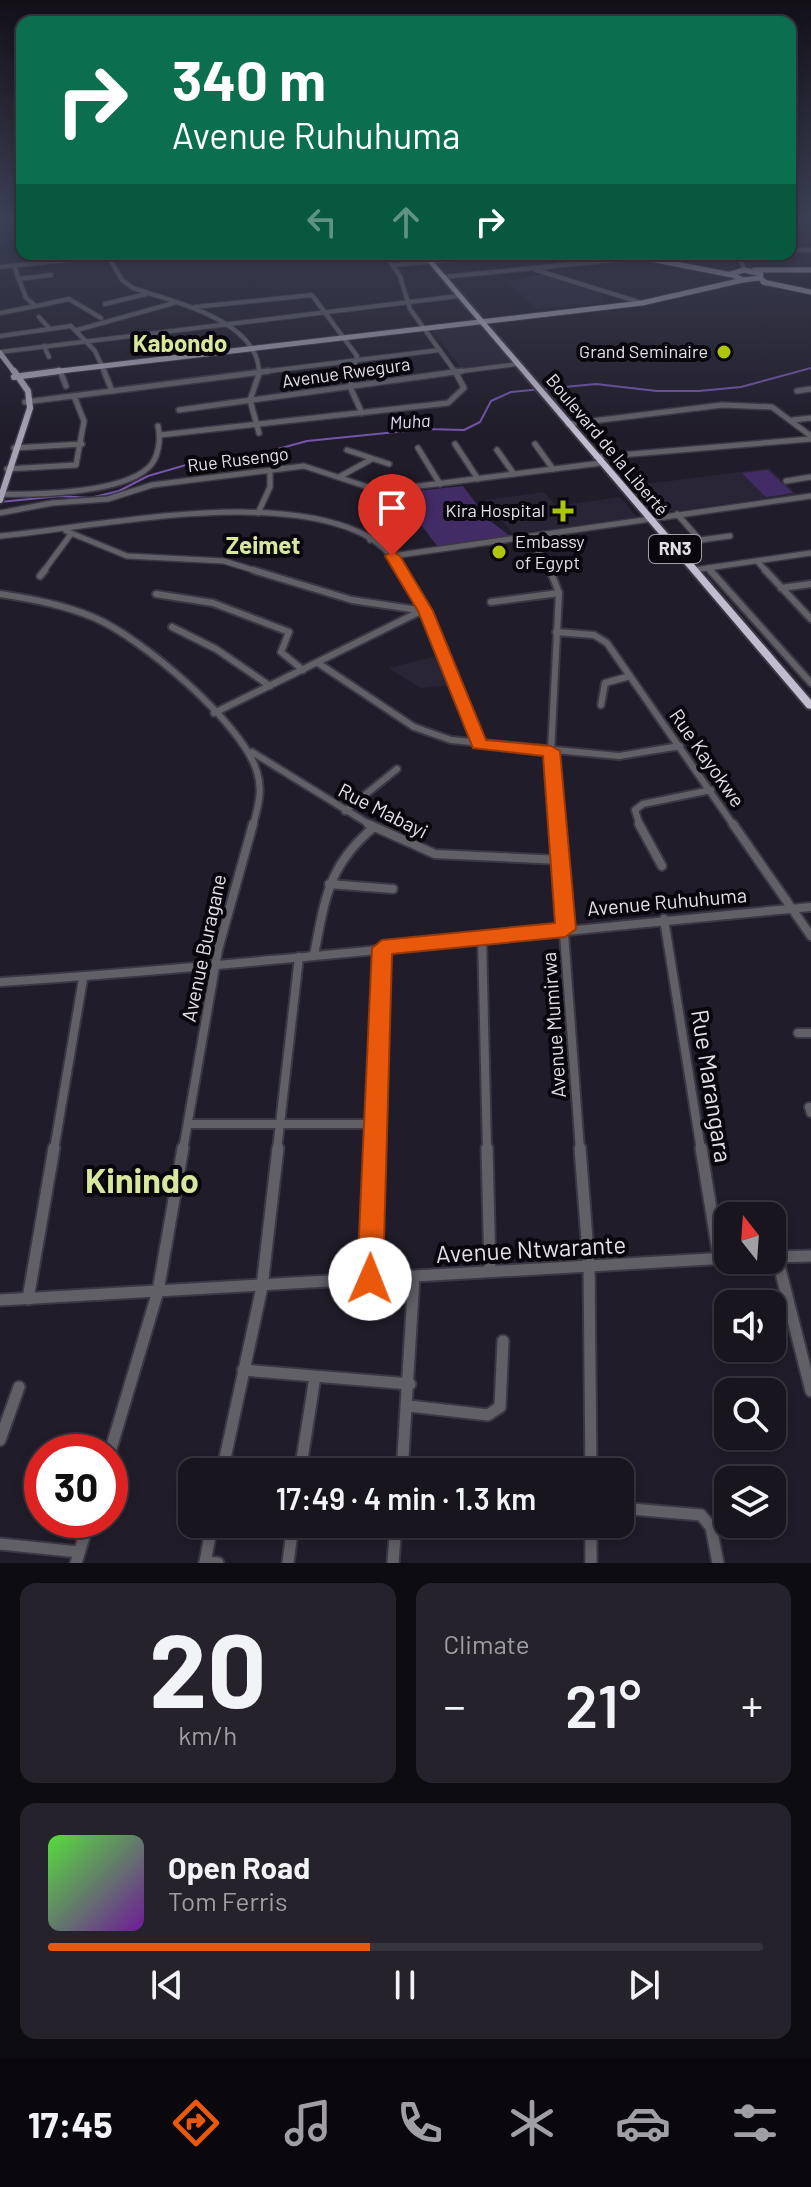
<!DOCTYPE html>
<meta charset="utf-8">
<style>
body{margin:0;font-family:Barlow,sans-serif;background:#25222c;color:#f1f3f6;height:100vh;display:flex;flex-direction:column;font-size:30px;white-space:nowrap}
*{box-sizing:border-box;margin:0}
p{font-size:26px;color:#9f9fa4}
.icon{flex:none;width:44px;height:44px;fill:none;stroke:currentColor;stroke-width:2;stroke-linecap:round;stroke-linejoin:round}
.map{position:relative;height:1563px;overflow:hidden}
.panel{display:flex;flex-direction:column;gap:20px;padding:20px;background:#0d0c11;flex:1}
.panel>*{flex:none}
.hud{position:absolute;left:16px;top:16px;width:780px;height:244px;border-radius:16px;box-shadow:0 4px 12px #0003,0 0 0 2px #36343d;background:#0b6e4f;color:#fff;overflow:hidden}
.needle{width:52px;rotate:343deg}
.tools{position:absolute;left:714px;top:1202px;display:grid;gap:16px}
.tools a{display:grid;place-items:center;width:72px;height:72px;border-radius:16px;background:#18151f;box-shadow:0 4px 12px #0003,0 0 0 2px #36343d;font-size:40px}
.speed{position:absolute;left:24px;top:1434px;display:flex;gap:16px;font-size:40px;font-weight:700;text-align:center}
.speed>*{display:grid;place-content:center;width:104px;height:104px;border-radius:50%;background:#18151f;box-shadow:0 4px 12px #0003,0 0 0 2px #36343d;line-height:1}
.speed .limit{border:12px solid #d22;background:#fff;color:#111}
.pin{position:absolute;display:grid;place-items:center;width:68px;height:68px;color:#fff;margin:-82px -34px;border-radius:50% 50% 50% 0;rotate:-45deg;box-shadow:0 0 8px #0007}
.pin .icon{rotate:45deg}
.me{position:absolute;width:88px;margin:-44px;rotate:1deg;stroke-linejoin:round;filter:drop-shadow(0 0 6px #0008)}
.turn{display:flex;align-items:center;gap:28px;height:168px;padding:0 24px;font-size:36px}
.turn .icon{width:104px;height:104px;stroke-width:2.5}
.turn b{display:block;font-size:56px;line-height:68px}
.lanes{display:flex;align-items:center;height:76px;padding:0 24px;background:#0003;justify-content:center;gap:40px;direction:ltr}
.lanes .off{opacity:.35}
.big{font-size:60px;font-weight:600;line-height:1.1}
.panel .card{flex:1;display:flex;flex-direction:column;justify-content:center;gap:12px;min-width:0;padding:0 28px;border-radius:16px;background:#25222c}
.panel .dial{align-items:center;gap:0}
.dial b{font-size:104px;line-height:1}
.song{display:flex;align-items:center;gap:24px}
.cover{width:96px;height:96px;border-radius:12px;background:linear-gradient(135deg,hsl(110 70% 55%),hsl(280 70% 35%))}
.played{height:8px;border-radius:4px;background:linear-gradient(90deg,#ea580c 45%,#36343d 45%)}
.keys{display:flex;justify-content:space-around;direction:ltr}
.heat{display:flex;justify-content:space-between;align-items:center;font-size:44px;direction:ltr}
.panel .tiles{flex:1;display:grid;gap:20px;grid-template-columns:1fr 1fr}
.card:last-child{grid-column:span 2}
.trip{position:absolute;left:178px;top:1458px;width:456px;height:80px;border-radius:16px;background:#18151f;box-shadow:0 4px 12px #0003,0 0 0 2px #36343d;font-weight:600;line-height:80px;text-align:center}
.tab-bar{display:flex;height:128px;justify-content:space-around;align-items:center;background:#0a080c;color:#9f9fa4}
.tab-bar .icon{width:56px;height:56px}
.tab-bar .selected{color:#ea580c}
.tab-bar b{font-size:36px;color:#f1f3f6}
.map>svg:first-child{display:block}
.built{fill:#2a2437}
.green{fill:#422c66}
.lines{fill:none;stroke-linecap:round;stroke-linejoin:round}
.stream{stroke:#7355a9;stroke-width:2}
.minor-far4-casing{stroke:#3b3744;stroke-width:6}
.minor-far3-casing{stroke:#3b3744;stroke-width:8}
.minor-far2-casing{stroke:#3b3744;stroke-width:10}
.minor-far1-casing{stroke:#3b3744;stroke-width:12}
.minor-casing{stroke:#3b3744;stroke-width:15}
.major-far1-casing{stroke:#3b3744;stroke-width:7}
.major-casing{stroke:#3b3744;stroke-width:9}
.highway-casing{stroke:#3b3744;stroke-width:4}
.minor-far4{stroke:#626067;stroke-width:4}
.minor-far3{stroke:#626067;stroke-width:5}
.minor-far2{stroke:#626067;stroke-width:6}
.minor-far1{stroke:#626067;stroke-width:8}
.minor{stroke:#626067;stroke-width:11}
.major-far1{stroke:#a6a2b2;stroke-width:5}
.major{stroke:#a6a2b2;stroke-width:6}
.highway{fill:#c1bccf;fill-rule:evenodd}
.route{fill:#ea580c;stroke:#983908;stroke-width:2}
.poi-dot{fill:#adc60d;stroke:#09070d;stroke-width:3}
.labels{text-anchor:middle;stroke-width:8;stroke-linejoin:round;paint-order:stroke}
.far-poi-label{font-size:18px;fill:#e3e0ea;stroke:#09070d;text-anchor:end}
.far-street-label{font-size:18px;fill:#e3e0ea;stroke:#09070d}
.far-water-label{font-size:18px;font-style:italic;fill:#e2dcf3;stroke:#09070d}
.shield{fill:#09070d;stroke:#a29fa8;stroke-width:2}
.shield-label{font-size:18px;font-weight:bold;fill:#e3e0ea}
.street-label{font-size:20px;fill:#e3e0ea;stroke:#09070d}
.far-district-label{font-size:24px;font-weight:bold;fill:#d7e79b;stroke:#09070d}
.near-street-label{font-size:24px;fill:#e3e0ea;stroke:#09070d}
.near-district-label{font-size:34px;font-weight:bold;fill:#d7e79b;stroke:#09070d}
</style>
<div class="map">
<svg width="811" height="1563" viewBox="0 0 811 1563">
<rect width="100%" height="100%" fill="#201c29"/>
<g class="built">
<polygon points="544,273 600,291 604,303 537,309 507,282"/>
<polygon points="476,322 510,362 462,369 430,328"/>
<polygon points="769,468 797,494 659,513 631,486"/>
<polygon points="544,492 556,506 620,497 637,517 513,534 485,500"/>
<polygon points="437,656 450,685 421,688 388,668"/>
</g>
<g class="green">
<polygon points="768,470 793,493 766,497 742,473"/>
<polygon points="463,486 488,519 511,537 438,547 396,493"/>
</g>
<g class="lines">
<polyline class="stream" points="0,502 60,496 90,498 119,491 148,476 186,465 263,453 307,441 426,429 464,430 480,422 491,401 511,392 596,384 657,391 699,391 741,387 811,368"/>
<g class="minor-far4-casing">
<g id="minor-far4">
<polyline points="790,220 811,218"/>
<polyline points="790,250 811,250"/>
<path d="M107,254L122,280L133,288C173,302 259,320 259,373"/>
<polyline points="385,254 400,276 410,309 456,373"/>
<polyline points="739,254 744,270"/>
<polyline points="394,265 511,254"/>
<polyline points="0,267 125,254"/>
<polyline points="536,270 642,303"/>
<polyline points="443,277 677,254"/>
<polyline points="18,279 51,275"/>
<polyline points="105,304 146,294"/>
<polyline points="36,306 69,299 101,318"/>
<polyline points="195,307 312,295 357,356 353,373"/>
<polyline points="0,313 36,306 26,298 14,266"/>
<polyline points="39,317 49,328"/>
<polyline points="77,330 174,303"/>
<polyline points="0,336 71,326 95,351 105,373"/>
<polyline points="44,346 49,357"/>
<polyline points="0,352 459,296"/>
<polyline points="59,369 61,373"/>
<polyline points="253,373 440,350"/>
<polyline points="447,373 517,364"/>
</g>
</g>
<g class="minor-far3-casing">
<g id="minor-far3">
<polyline points="60,371 66,386"/>
<polyline points="104,371 112,391"/>
<polyline points="354,371 350,387 362,413"/>
<polyline points="797,391 811,389"/>
<polyline points="25,402 269,371"/>
<polyline points="179,410 462,371"/>
<polyline points="793,420 811,418"/>
<polyline points="568,424 722,405 772,407 811,436"/>
<polyline points="259,433 250,400 260,371"/>
<polyline points="160,435 448,403 464,388 455,371"/>
<polyline points="455,444 478,479"/>
<polyline points="535,444 553,469"/>
<polyline points="14,448 82,444"/>
<polyline points="418,448 440,484"/>
<polyline points="347,450 389,464"/>
<polyline points="497,450 514,474"/>
<polyline points="596,457 811,439"/>
<polyline points="7,469 76,465 84,421 74,396"/>
<polyline points="339,477 372,459"/>
<polyline points="786,481 811,477"/>
<path d="M0,494C36,495 121,493 148,468C159,458 161,439 158,426"/>
<polyline points="0,513 52,503 108,499 152,485 304,466 380,491 601,463"/>
<polyline points="258,513 270,487 270,471"/>
<polyline points="677,514 700,540 730,536"/>
<polyline points="66,531 127,556 224,561 260,572"/>
<path d="M0,536C102,526 264,490 359,532C377,540 393,556 405,572"/>
<polyline points="529,537 551,572"/>
<polyline points="370,540 407,524"/>
<polyline points="392,556 811,496"/>
<polyline points="757,561 767,572"/>
<polyline points="708,568 711,572"/>
<polyline points="694,570 811,553"/>
<polyline points="43,572 71,534"/>
</g>
</g>
<g class="minor-far2-casing">
<g id="minor-far2">
<polyline points="253,570 352,600 425,611"/>
<polyline points="403,570 431,620 479,744"/>
<polyline points="550,570 559,593 551,751 556,826"/>
<polyline points="710,570 811,683"/>
<polyline points="765,570 811,619"/>
<polyline points="40,576 45,570"/>
<polyline points="781,588 811,584"/>
<path d="M0,594C32,599 65,605 95,618C141,638 243,723 257,772C263,791 258,806 253,826"/>
<polyline points="156,594 213,603 289,632 281,652 303,670"/>
<polyline points="491,602 559,593"/>
<polyline points="172,627 216,649 270,686"/>
<polyline points="556,632 594,635 607,643 734,826"/>
<polyline points="318,663 414,727 451,740 619,756 680,746"/>
<polyline points="601,705 605,683 630,676"/>
<polyline points="214,713 417,613"/>
<polyline points="252,752 372,826"/>
<polyline points="345,811 397,769"/>
<polyline points="640,826 635,810 643,804 711,790"/>
</g>
</g>
<g class="minor-far1-casing">
<g id="minor-far1">
<polyline points="368,824 435,854 561,860"/>
<polyline points="556,824 580,1150"/>
<polyline points="639,824 662,866"/>
<polyline points="733,824 811,936"/>
<polyline points="329,884 393,889"/>
<polyline points="664,919 701,1150"/>
<polyline points="482,937 487,1150"/>
<path d="M314,955C325,899 328,865 374,827"/>
<path d="M0,982C271,964 541,932 811,907"/>
<polyline points="798,1033 811,1033"/>
<polyline points="809,1107 811,1113"/>
<polyline points="189,1124 374,1124"/>
<polyline points="54,1150 83,979"/>
<polyline points="183,1150 218,950 253,824"/>
<polyline points="277,1150 299,957"/>
<polyline points="375,1150 382,948"/>
</g>
</g>
<g class="minor-casing">
<g id="minor">
<polyline points="487,1148 490,1271"/>
<polyline points="580,1148 589,1266 591,1472"/>
<polyline points="701,1148 719,1258"/>
<polyline points="774,1257 811,1256"/>
<polyline points="777,1257 811,1391"/>
<polyline points="370,1279 375,1148"/>
<polyline points="28,1299 54,1148"/>
<polyline points="0,1300 728,1258"/>
<polyline points="243,1370 410,1384"/>
<polyline points="409,1406 488,1415 500,1407 503,1341"/>
<polyline points="0,1440 19,1387"/>
<polyline points="110,1452 158,1291 183,1148"/>
<polyline points="301,1467 402,1471"/>
<polyline points="222,1472 262,1287 278,1148"/>
<polyline points="300,1472 315,1377"/>
<polyline points="402,1472 414,1277"/>
<polyline points="620,1508 701,1515 711,1527 718,1563"/>
<polyline points="591,1524 591,1563"/>
<polyline points="0,1544 79,1552"/>
<polyline points="205,1562 218,1563"/>
<polyline points="76,1563 89,1520"/>
<polyline points="205,1563 212,1524"/>
<polyline points="288,1563 293,1524"/>
<polyline points="393,1563 396,1524"/>
</g>
</g>
<g class="major-far1-casing">
<g id="major-far1">
<polyline points="625,254 732,275"/>
<polygon points="744,270 761,274 760,278 743,280 731,274"/>
<polyline points="754,270 811,270"/>
<polyline points="760,278 766,283"/>
<polyline points="763,282 811,292"/>
<polyline points="0,353 15,373"/>
<polyline points="43,373 642,303 743,280"/>
</g>
</g>
<g class="major-casing">
<g id="major">
<polyline points="14,377 59,371"/>
<polyline points="0,500 30,408 28,391 14,371"/>
</g>
</g>
<g class="highway-casing">
<polygon id="highway" points="421,254 427,254 811,700 811,709 807,708"/>
</g>
<use href="#minor-far4" class="minor-far4"/>
<use href="#minor-far3" class="minor-far3"/>
<use href="#minor-far2" class="minor-far2"/>
<use href="#minor-far1" class="minor-far1"/>
<use href="#minor" class="minor"/>
<use href="#major-far1" class="major-far1"/>
<use href="#major" class="major"/>
<use href="#highway" class="highway"/>
</g>
<linearGradient id="sky" x2="0" y2="1"><stop stop-color="#120f17"/><stop offset="0.5" stop-color="#3c4054"/><stop offset="1" stop-color="#3c4054" stop-opacity="0"/></linearGradient>
<rect width="811" height="436" fill="url(#sky)"/>
<polygon class="route" points="392,551 400,556 433,611 486,740 551,746 560,751 576,929 565,937 392,954 383,1279 379,1287 370,1291 361,1287 357,1279 372,948 382,940 555,923 543,756 473,748 418,611 385,556"/>
<g class="poi-dot">
<circle cx="724" cy="352" r="8"/>
<path d="M559 499h8v8h8v8h-8v8h-8v-8h-8v-8h8z"/>
<circle cx="499" cy="552" r="8"/>
</g>
<g class="labels">
<g class="far-poi-label">
<text x="708" y="358">Grand Seminaire</text>
<text x="545" y="517">Kira Hospital</text>
<text x="515" y="548" text-anchor="start">Embassy<tspan x="515" dy="21">of Egypt</tspan></text>
</g>
<g class="far-street-label">
<text transform="translate(346 373) rotate(-8)" y="6">Avenue Rwegura</text>
<text transform="translate(607 445) rotate(50)" y="6">Boulevard de la Liberté</text>
<text transform="translate(238 460) rotate(-7)" y="6">Rue Rusengo</text>
</g>
<g class="far-water-label">
<text transform="translate(410 422) rotate(-4)" y="6">Muha</text>
</g>
<rect class="shield" x="649" y="535" width="52" height="28" rx="6"/>
<g class="shield-label">
<text x="675" y="555">RN3</text>
</g>
<g class="street-label">
<text transform="translate(707 758) rotate(55)" y="7">Rue Kayokwe</text>
<text transform="translate(383 811) rotate(27)" y="7">Rue Mabayi</text>
<text transform="translate(667 902) rotate(-5)" y="7">Avenue Ruhuhuma</text>
<text transform="translate(204 948) rotate(-78)" y="7">Avenue Buragane</text>
<text transform="translate(554 1025) rotate(-94)" y="7">Avenue Mumirwa</text>
</g>
<g class="far-district-label">
<text x="180" y="352">Kabondo</text>
<text x="263" y="554">Zeimet</text>
</g>
<g class="near-street-label">
<text transform="translate(711 1086) rotate(81)" y="8">Rue Marangara</text>
<text transform="translate(531 1250) rotate(-3)" y="8">Avenue Ntwarante</text>
</g>
<g class="near-district-label">
<text x="142" y="1193">Kinindo</text>
</g>
</g>
</svg>
<div class="tools">
<a><svg class="needle" viewBox="-14 -14 28 28"><path d="M0-13l5 13h-10z" fill="#e53935"/><path d="M0 13l5-13h-10z" fill="#9f9fa4"/></svg></a>
<a><svg class="icon" aria-label="sound" viewBox="0 0 24 24"><path d="M4 9h4l5-4v14l-5-4H4zM17 9q2 3 0 6"/></svg></a>
<a><svg class="icon" aria-label="search" viewBox="0 0 24 24"><circle cx="10" cy="10" r="6"/><path d="M15 15l6 6"/></svg></a>
<a><svg class="icon" aria-label="layers" viewBox="0 0 24 24"><path d="M12 4l9 5-9 5-9-5zM3 14l9 5 9-5"/></svg></a>
</div>
<div class="speed"><div class="limit">30</div></div>
<div class="pin" style="left:392px;top:556px;background:#d93025"><svg class="icon" aria-label="arrive" viewBox="0 0 24 24"><path d="M6 21V4h12l-3 4 3 4H6"/></svg></div>
<svg class="me" style="left:370px;top:1279px" viewBox="-20 -20 40 40"><circle r="19" fill="#fff"/><path d="M0-13L10 11 0 6-10 11z" fill="#ea580c"/></svg>
<div class="trip">17:49 · 4 min · 1.3 km</div>
<div class="hud">
<div class="turn"><svg class="icon" aria-label="right" viewBox="0 0 24 24"><path d="M7 20v-9h11M14 6l5 5-5 5"/></svg><div><b>340 m</b>Avenue Ruhuhuma</div></div>
<div class="lanes"><svg class="icon off" aria-label="left" viewBox="0 0 24 24"><path d="M17 20v-9H6M10 6l-5 5 5 5"/></svg><svg class="icon off" aria-label="ahead" viewBox="0 0 24 24"><path d="M12 20V5M6 11l6-6 6 6"/></svg><svg class="icon" aria-label="right" viewBox="0 0 24 24"><path d="M7 20v-9h11M14 6l5 5-5 5"/></svg></div>
</div>
</div>
<section class="panel">
<div class="tiles">
<div class="card dial"><b>20</b><p>km/h</p></div>
<div class="card"><p>Climate</p>
<div class="heat"><a>−</a><b class="big">21°</b><a>+</a></div>
</div>
<div class="card">
<div class="song"><i class="cover"></i><div><b>Open Road</b><p>Tom Ferris</p></div></div>
<div class="played"></div>
<div class="keys"><svg class="icon" aria-label="previous" viewBox="0 0 24 24"><path d="M18 5L8 12l10 7zM5 5v14"/></svg><svg class="icon" aria-label="pause" viewBox="0 0 24 24"><path d="M8 5v14M16 5v14"/></svg><svg class="icon" aria-label="next" viewBox="0 0 24 24"><path d="M6 5l10 7-10 7zM19 5v14"/></svg></div>
</div>
</div>
</section>
<nav class="tab-bar">
<b>17:45</b>
<svg class="icon selected" aria-label="directions" viewBox="0 0 24 24"><path d="M12 3l9 9-9 9-9-9zM9 14v-3h6M13 9l2 2-2 2"/></svg>
<svg class="icon" aria-label="music" viewBox="0 0 24 24"><path d="M9 18V5l10-2v13"/><circle cx="6" cy="18" r="3"/><circle cx="16" cy="16" r="3"/></svg>
<svg class="icon" aria-label="phone" viewBox="0 0 24 24"><path d="M5 4h4l2 5-3 2q2 4 5 5l2-3 5 2v4C11 20 4 13 5 4z"/></svg>
<svg class="icon" aria-label="climate" viewBox="0 0 24 24"><path d="M12 3v18M4 7l16 10M4 17L20 7"/></svg>
<svg class="icon" aria-label="car" viewBox="0 0 24 24"><path d="M5 17H2v-5l4-1 3-4h7l3 4 3 1v5h-3M9 17h6M6 11h13"/><circle cx="7" cy="17" r="2"/><circle cx="17" cy="17" r="2"/></svg>
<svg class="icon" aria-label="filters" viewBox="0 0 24 24"><path d="M4 7h16M4 17h16"/><circle cx="9" cy="7" r="2"/><circle cx="15" cy="17" r="2"/></svg>
</nav>
